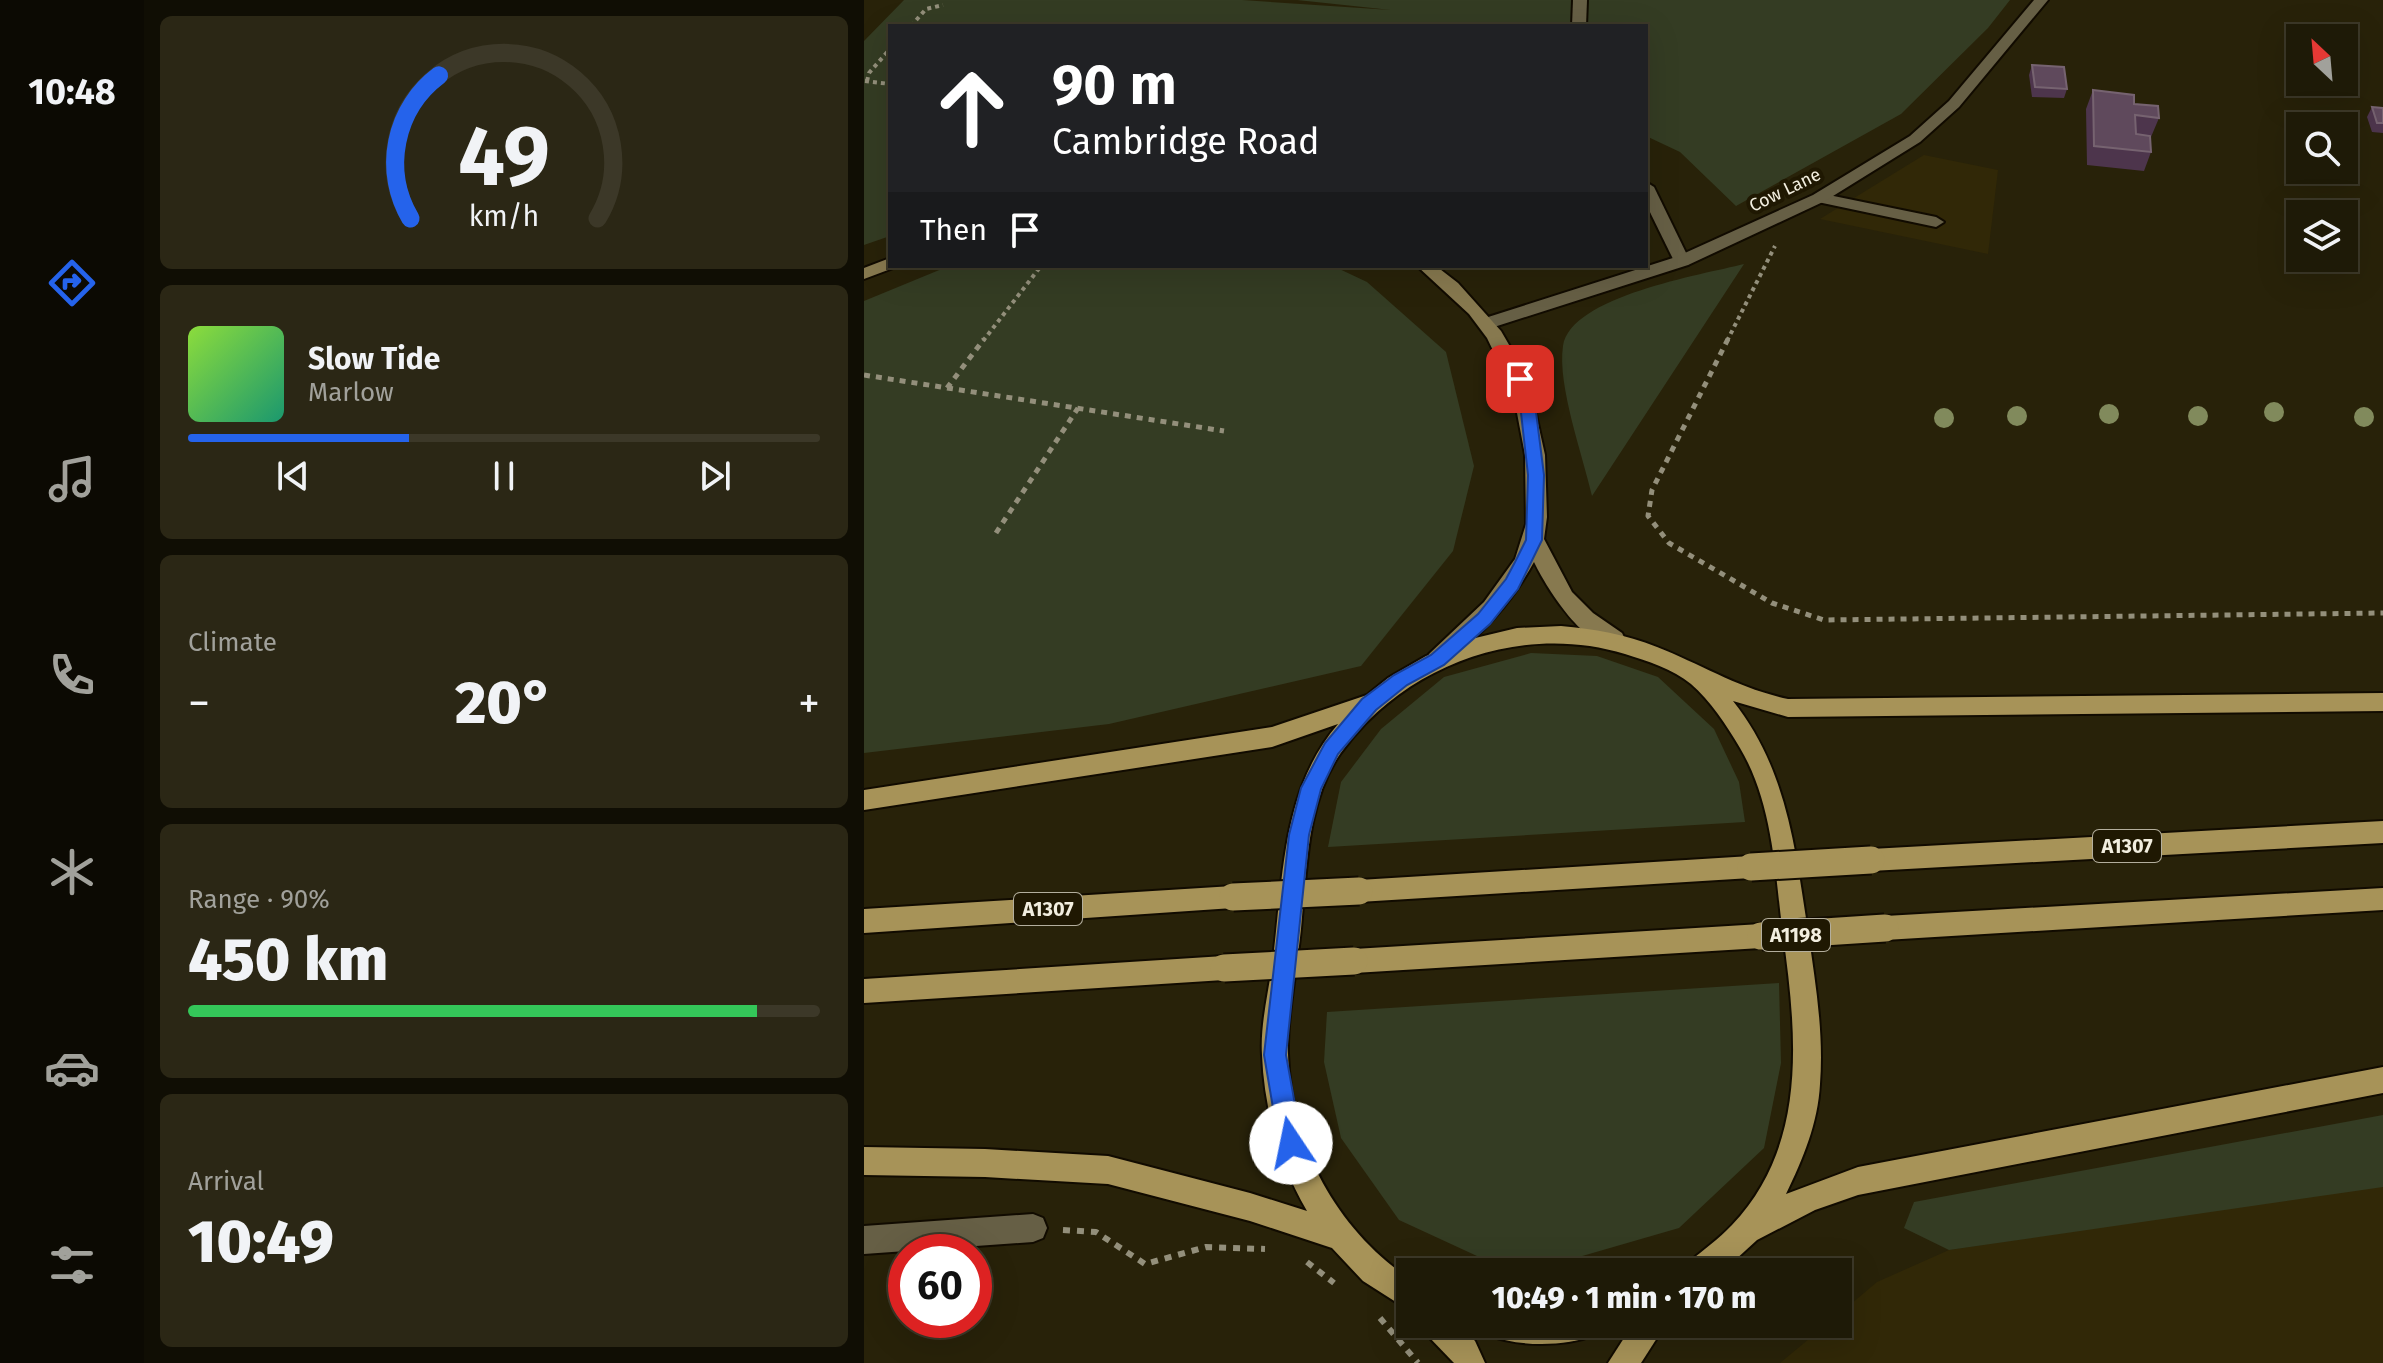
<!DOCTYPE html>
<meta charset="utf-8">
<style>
body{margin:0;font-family:"Fira Sans",sans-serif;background:#2b2715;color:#f1f3f6;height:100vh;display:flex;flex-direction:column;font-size:30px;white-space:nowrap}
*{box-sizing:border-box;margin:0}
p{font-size:26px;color:#a1a19b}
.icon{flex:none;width:44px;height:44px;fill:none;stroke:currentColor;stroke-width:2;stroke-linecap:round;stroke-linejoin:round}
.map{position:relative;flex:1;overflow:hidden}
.side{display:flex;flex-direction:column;gap:16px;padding:16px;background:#100e04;width:720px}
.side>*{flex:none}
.guide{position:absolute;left:24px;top:24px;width:760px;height:244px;border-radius:0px;box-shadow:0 8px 32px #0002,0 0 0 2px #3c3828;background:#202124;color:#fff;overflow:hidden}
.needle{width:52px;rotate:334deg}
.buttons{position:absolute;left:1422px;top:24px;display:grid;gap:16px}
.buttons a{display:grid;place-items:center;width:72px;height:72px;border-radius:0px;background:#1e1a07;box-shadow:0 8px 32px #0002,0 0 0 2px #3c3828;font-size:40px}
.speed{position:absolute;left:24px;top:1234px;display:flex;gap:16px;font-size:40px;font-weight:700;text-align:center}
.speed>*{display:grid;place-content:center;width:104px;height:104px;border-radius:50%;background:#1e1a07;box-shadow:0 8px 32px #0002,0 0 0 2px #3c3828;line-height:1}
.speed .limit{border:12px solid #d22;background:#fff;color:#111}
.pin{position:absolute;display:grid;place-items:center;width:68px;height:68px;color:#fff;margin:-34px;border-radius:16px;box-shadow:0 4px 12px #0006}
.me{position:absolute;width:88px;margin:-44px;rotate:349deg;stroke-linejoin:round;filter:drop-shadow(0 0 6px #0008)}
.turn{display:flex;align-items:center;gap:28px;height:168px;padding:0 32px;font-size:36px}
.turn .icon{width:104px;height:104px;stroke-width:2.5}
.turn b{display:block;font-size:56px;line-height:68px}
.then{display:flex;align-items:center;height:76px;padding:0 32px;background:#0003;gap:16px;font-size:30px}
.big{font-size:60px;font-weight:800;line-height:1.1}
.side .widget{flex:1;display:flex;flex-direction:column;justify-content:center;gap:12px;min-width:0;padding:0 28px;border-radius:12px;background:#2b2715}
.side .dial{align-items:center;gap:0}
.dial svg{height:208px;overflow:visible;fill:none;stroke:#3c3828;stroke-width:7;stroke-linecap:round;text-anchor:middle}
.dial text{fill:#f1f3f6;stroke:none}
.song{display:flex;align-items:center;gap:24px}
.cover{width:96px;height:96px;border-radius:12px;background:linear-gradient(135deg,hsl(90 70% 55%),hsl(160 70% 35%))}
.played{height:8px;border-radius:4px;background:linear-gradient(90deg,#2563eb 35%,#3c3828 35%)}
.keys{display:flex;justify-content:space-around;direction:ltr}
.heat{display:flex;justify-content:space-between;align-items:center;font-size:44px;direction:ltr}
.charge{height:12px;border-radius:6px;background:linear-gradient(90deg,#34c759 90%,#3c3828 0)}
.trip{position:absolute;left:532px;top:1258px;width:456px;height:80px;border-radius:0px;background:#1e1a07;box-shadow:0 8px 32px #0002,0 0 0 2px #3c3828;font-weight:800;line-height:80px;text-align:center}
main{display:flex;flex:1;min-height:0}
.tab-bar{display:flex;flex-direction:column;width:144px;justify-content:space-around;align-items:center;background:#0c0a03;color:#a1a19b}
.tab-bar .icon{width:56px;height:56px}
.tab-bar .current{color:#2563eb}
.tab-bar b{font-size:36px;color:#f1f3f6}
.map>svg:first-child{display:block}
.built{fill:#312807}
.green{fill:#343c23}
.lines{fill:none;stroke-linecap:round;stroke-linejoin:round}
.service-casing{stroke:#110b00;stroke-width:4}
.minor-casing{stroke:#110b00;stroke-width:4}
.secondary-casing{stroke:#110b00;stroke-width:4}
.primary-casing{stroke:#110b00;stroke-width:4}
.path-far2{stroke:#938f7b;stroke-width:4;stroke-dasharray:4 4;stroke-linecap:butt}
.path-far1{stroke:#938f7b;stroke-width:5;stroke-dasharray:6 6;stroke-linecap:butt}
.path{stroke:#938f7b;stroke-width:6;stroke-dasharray:7 7;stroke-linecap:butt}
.service{fill:#665f45;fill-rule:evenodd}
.minor{fill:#665f45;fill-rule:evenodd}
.secondary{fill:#87794f;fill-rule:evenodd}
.primary{fill:#a79358;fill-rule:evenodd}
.primary-bridge-casing{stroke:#110b00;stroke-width:31;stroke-linecap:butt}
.primary-bridge{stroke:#a79358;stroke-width:27}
.tree{fill:#818a5c}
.wall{fill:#4d354c}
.building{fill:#5f495c;stroke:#766370;stroke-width:2}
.route{fill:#2563eb;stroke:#184099;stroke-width:2}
.labels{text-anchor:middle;stroke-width:8;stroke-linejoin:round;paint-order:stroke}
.far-street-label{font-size:18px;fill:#f2eedf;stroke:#1f1802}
.shield{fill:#1f1802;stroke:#b3ae9d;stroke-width:2}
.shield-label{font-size:20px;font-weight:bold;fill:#f2eedf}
</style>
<main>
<nav class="tab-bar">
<b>10:48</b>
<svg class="icon current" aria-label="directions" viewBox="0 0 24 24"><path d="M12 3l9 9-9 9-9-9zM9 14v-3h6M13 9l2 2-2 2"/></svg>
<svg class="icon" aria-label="music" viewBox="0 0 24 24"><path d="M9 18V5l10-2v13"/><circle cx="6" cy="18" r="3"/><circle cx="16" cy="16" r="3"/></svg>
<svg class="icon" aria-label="phone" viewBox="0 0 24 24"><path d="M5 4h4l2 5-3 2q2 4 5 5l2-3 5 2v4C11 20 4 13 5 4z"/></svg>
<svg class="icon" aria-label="climate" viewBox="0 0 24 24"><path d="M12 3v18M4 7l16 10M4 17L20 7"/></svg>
<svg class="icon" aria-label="car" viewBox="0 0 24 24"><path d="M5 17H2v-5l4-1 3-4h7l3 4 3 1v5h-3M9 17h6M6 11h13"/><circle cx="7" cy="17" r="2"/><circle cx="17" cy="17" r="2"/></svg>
<svg class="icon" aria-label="filters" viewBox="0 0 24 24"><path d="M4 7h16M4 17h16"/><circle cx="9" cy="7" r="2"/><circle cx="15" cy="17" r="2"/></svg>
</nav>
<section class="side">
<div class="widget dial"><svg viewBox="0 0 100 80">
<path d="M14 69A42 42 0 1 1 86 69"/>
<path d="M14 69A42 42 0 0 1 25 14" stroke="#2563eb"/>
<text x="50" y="56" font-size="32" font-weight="700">49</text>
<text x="50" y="72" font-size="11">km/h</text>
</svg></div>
<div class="widget">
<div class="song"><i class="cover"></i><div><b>Slow Tide</b><p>Marlow</p></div></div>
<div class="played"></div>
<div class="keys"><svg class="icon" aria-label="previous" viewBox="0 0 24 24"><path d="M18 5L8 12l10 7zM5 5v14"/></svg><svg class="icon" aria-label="pause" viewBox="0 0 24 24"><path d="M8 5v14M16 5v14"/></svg><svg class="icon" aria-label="next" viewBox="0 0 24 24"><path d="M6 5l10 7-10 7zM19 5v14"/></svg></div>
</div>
<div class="widget"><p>Climate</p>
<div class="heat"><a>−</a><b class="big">20°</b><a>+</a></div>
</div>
<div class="widget"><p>Range · 90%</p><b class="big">450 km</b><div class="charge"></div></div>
<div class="widget"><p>Arrival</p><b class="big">10:49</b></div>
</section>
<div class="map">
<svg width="1519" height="1363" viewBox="0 0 1519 1363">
<rect width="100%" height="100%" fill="#282209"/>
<g class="built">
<polygon points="1060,155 1134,170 1124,254 956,219"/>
<polygon points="1519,1185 1519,1363 916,1363 963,1324 974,1324 974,1315 1013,1282 1085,1250"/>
</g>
<g class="green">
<polygon points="40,0 378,0 527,10 433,0 1146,0 1124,28 1037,114 872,206 816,152 782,136 782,26 26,26 26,236 0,245 0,41"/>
<path d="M880,264L728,496C719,456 693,385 699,346C707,296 837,275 880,264Z"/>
<polygon points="85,266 469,266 503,282 582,352 610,466 589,551 497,666 245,724 0,753 0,301"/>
<polygon points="667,653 733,656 794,677 850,729 875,782 881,822 464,847 477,782 517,729 580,677"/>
<polygon points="915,983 917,1063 900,1148 815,1228 701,1261 613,1256 535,1220 477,1138 460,1062 463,1012"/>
<polygon points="1519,1115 1519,1187 1085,1250 1040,1228 1050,1202"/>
</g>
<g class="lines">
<g class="service-casing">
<g id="service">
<polygon points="709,0 723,0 722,26 708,26"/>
<polygon points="782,182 790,187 826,261 824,265 812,265 810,261 782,204"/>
<polygon points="955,193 1072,217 1080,222 1072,227 949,201 947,198"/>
</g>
</g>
<g class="minor-casing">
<g id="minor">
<polygon points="1170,0 1184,0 1095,107 1056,142 961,201 824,265 630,327 624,329 615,323 618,319 812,257 949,195 1046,136 1085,101"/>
<polygon points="169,1214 179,1218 183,1228 179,1238 169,1242 0,1254 0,1226"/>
</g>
</g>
<g class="secondary-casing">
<g id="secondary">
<polygon points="26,258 26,266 32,267 0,279 0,268"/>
<path d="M553,266H572L594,283L637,331L655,362L667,392L681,455L683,517L680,539L708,592L729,613L758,633L761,639L758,645C724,656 682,587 670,562C647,604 616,635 581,666L573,669L565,666L562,660L565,654L620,602L651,559L662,524L661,455L649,392L623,338L605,314Z"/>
</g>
</g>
<g class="primary-casing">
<g id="primary">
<path d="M697,626C730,629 761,634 793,647C839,665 873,688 924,699L1519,693V711L924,717L869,701C923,769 931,848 944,931C951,981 960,1032 956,1084C954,1123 939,1159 922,1194L994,1167L1519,1067V1093L994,1195L951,1210L893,1240L858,1272H820L825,1262C839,1250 855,1239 868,1225C944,1145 933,1036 919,935C911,873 909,803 876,748C863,726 846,700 827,684C809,669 783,661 761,654C657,622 539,665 476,754C444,800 443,864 438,917C435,960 423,1012 424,1054C427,1144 471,1228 546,1279V1311L499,1281L468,1248L386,1221L244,1184L121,1177L0,1175V1147L121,1149L244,1156L386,1193L443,1211C416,1165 400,1109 398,1055C396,1024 405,990 409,959C419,878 418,789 474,724L408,747L0,810V790L408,727L503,695L524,678L562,656L603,640L653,628Z"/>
<polygon points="1519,821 1519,843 1007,871 998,868 995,860 998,852 1007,849"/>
<polygon points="887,856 896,859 899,867 896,875 887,878 495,902 486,899 483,891 486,883 495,880"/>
<polygon points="369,886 378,889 381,897 378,905 369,908 0,933 0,909"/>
<polygon points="1519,888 1519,910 1021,940 1012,936 1008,928 1012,920 1021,916"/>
<polygon points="897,924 906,928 910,936 906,944 897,948 490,973 481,970 477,961 481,952 490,949"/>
<polygon points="360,956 369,959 373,968 369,977 360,980 0,1003 0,979"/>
<polygon points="559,1324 594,1324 611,1341 621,1363 590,1363 563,1335"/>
<path d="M620,1324H735L731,1335C701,1347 654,1347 624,1335Z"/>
<polygon points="769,1324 802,1324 777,1363 744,1363"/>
</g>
</g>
<g class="path-far2">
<polyline points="47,26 62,9 79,5"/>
<polyline points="1,81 26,84"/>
<polyline points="3,81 5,73 26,49"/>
<polyline points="119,341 177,266"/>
<polyline points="863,341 911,246"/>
</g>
<g class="path-far1">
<polyline points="864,339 788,490 784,516 805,543 908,603 960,620 1519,613"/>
<polyline points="0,375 360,431"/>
<polyline points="83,388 120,339"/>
<polyline points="132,533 214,408"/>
</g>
<g class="path">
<polyline points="199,1230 232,1232 281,1264 342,1247 401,1249"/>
<polyline points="443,1262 470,1283"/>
<polyline points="516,1318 554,1363"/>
</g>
<use href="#service" class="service"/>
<use href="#minor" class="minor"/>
<use href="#secondary" class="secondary"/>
<use href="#primary" class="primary"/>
<g class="primary-bridge-casing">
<g id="primary-bridge">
<polyline points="887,867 1007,860"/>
<polyline points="369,897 495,891"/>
<polyline points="897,936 1021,928"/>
<polyline points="360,968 490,961"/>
</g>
</g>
<use href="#primary-bridge" class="primary-bridge"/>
</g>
<g class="tree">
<circle cx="1410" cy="412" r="10"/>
<circle cx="1245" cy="414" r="10"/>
<circle cx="1153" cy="416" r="10"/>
<circle cx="1334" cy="416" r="10"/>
<circle cx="1500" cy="417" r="10"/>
<circle cx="1080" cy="418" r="10"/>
</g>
<g class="wall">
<polygon points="1168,65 1203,89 1200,98 1168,97 1165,75"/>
<polygon points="1229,90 1270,104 1295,118 1287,137 1286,137 1287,152 1280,171 1223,165 1222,109"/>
<polygon points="1508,107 1519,108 1519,133 1508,132 1503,117"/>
</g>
<g class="building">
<polygon points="1168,65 1200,67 1203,89 1171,87"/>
<polygon points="1229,90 1270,95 1270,104 1294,106 1295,118 1271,115 1272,134 1286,136 1287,152 1230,146"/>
<polygon points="1508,107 1519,108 1519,123 1513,123"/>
</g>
<polygon class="route" points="656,373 663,379 671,404 680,475 678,540 654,589 626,624 580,665 543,685 512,710 474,754 457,789 445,835 422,1055 438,1143 435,1151 427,1155 419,1151 415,1143 400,1055 425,835 437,788 461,743 498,699 530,675 567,655 614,614 642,579 651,562 662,540 664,475 656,404 648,379"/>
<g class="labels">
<g class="far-street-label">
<text transform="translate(921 190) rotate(-26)" y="6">Cow Lane</text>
</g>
<g class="shield">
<rect x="1229" y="830" width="68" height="32" rx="6"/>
<rect x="150" y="893" width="68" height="32" rx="6"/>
<rect x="898" y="919" width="68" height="32" rx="6"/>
</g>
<g class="shield-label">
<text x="1263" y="853">A1307</text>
<text x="184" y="916">A1307</text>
<text x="932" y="942">A1198</text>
</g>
</g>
</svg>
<div class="buttons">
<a><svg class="needle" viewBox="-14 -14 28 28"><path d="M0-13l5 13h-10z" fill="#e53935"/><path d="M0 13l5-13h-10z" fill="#a1a19b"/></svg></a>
<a><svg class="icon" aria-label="search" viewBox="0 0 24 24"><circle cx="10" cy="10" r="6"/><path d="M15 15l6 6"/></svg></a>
<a><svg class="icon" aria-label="layers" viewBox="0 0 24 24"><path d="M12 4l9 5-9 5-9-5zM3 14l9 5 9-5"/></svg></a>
</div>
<div class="speed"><div class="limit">60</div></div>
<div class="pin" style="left:656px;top:379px;background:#d93025"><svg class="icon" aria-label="arrive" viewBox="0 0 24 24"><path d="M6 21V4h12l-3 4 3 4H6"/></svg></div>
<svg class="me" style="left:427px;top:1143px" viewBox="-20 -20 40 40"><circle r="19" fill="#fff"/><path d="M0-13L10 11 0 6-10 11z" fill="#2563eb"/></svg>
<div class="trip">10:49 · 1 min · 170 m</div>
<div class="guide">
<div class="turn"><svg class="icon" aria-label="ahead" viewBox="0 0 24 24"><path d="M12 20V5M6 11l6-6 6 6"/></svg><div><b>90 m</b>Cambridge Road</div></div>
<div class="then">Then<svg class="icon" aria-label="arrive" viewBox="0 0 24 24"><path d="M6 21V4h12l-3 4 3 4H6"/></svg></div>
</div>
</div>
</main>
